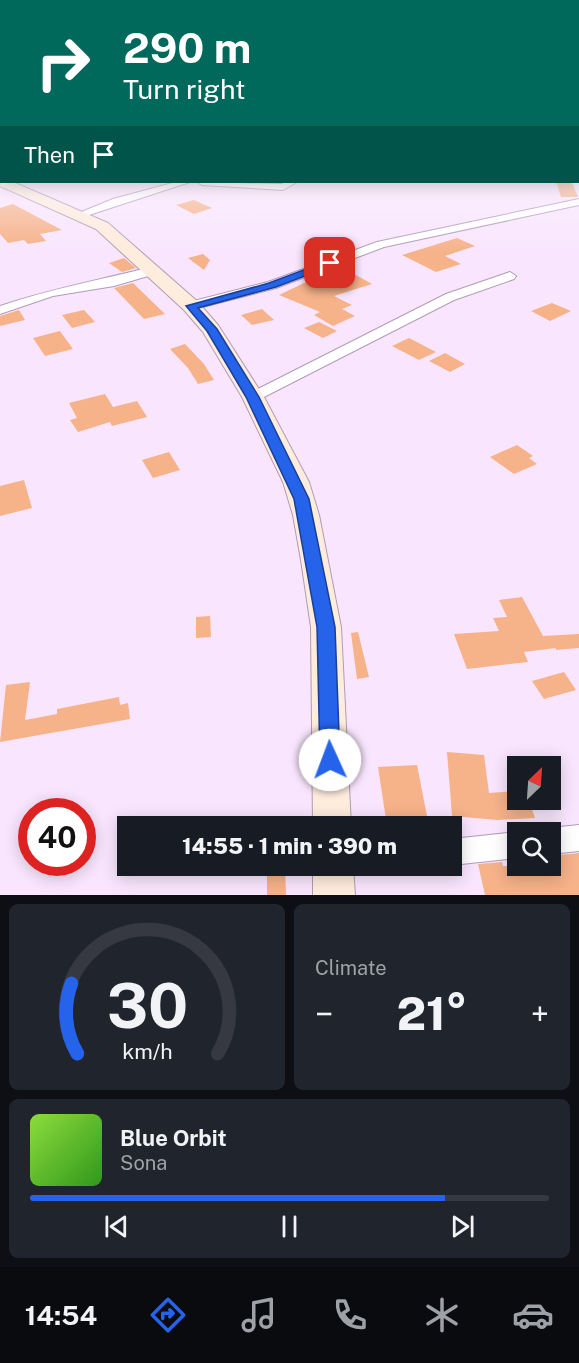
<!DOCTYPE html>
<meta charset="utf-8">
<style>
body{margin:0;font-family:"Public Sans",sans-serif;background:#20242c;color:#f1f3f6;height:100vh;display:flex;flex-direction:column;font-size:22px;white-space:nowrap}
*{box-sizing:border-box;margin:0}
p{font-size:20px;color:#9ea1a6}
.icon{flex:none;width:33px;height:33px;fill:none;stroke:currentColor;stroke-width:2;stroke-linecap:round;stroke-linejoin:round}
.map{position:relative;height:895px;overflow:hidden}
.panel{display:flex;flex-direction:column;gap:9px;padding:9px;background:#0d0f14;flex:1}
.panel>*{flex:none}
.top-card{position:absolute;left:0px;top:0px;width:579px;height:183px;box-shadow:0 3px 15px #0003;background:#00695c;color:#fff;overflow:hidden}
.needle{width:39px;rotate:25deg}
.fabs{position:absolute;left:507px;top:756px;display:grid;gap:12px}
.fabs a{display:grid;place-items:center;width:54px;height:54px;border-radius:0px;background:#171b24;box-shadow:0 3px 15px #0003;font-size:30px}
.speed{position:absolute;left:18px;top:798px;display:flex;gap:12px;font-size:30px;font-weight:700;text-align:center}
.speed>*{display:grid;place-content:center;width:78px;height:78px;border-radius:50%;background:#171b24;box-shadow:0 3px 15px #0003;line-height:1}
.speed .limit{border:9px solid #d22;background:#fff;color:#111}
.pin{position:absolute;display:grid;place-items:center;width:51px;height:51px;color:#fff;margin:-26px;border-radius:12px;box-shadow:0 3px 9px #0006}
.me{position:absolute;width:66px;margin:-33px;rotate:358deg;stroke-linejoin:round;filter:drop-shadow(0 0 4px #0008)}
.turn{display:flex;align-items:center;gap:21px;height:126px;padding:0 24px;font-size:27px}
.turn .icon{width:78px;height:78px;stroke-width:2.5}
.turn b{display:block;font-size:42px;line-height:51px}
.then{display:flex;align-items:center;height:57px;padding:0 24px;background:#0003;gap:12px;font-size:22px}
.big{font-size:45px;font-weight:800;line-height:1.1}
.panel .tile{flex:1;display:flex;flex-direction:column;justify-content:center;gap:9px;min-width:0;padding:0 21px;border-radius:9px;background:#20242c}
.panel .dial{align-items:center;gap:0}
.dial svg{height:156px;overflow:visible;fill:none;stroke:#363941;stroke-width:7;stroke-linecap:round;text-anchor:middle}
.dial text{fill:#f1f3f6;stroke:none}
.song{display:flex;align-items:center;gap:18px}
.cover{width:72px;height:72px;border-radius:9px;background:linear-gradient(135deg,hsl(90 70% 55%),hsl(110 70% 35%))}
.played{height:6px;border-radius:3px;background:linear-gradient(90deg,#2563eb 80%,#363941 80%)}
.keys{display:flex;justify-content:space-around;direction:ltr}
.heat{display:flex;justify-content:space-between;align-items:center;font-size:33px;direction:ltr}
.panel .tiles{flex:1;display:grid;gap:9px;grid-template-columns:1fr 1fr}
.tile:last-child{grid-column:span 2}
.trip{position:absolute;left:117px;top:816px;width:345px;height:60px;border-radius:0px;background:#171b24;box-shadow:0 3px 15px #0003;font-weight:800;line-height:60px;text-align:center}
.menu{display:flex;height:96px;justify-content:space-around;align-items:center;background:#090b0e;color:#9ea1a6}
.menu .icon{width:42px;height:42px}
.menu .selected{color:#2563eb}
.menu b{font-size:27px;color:#f1f3f6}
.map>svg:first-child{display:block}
.building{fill:#f6b289}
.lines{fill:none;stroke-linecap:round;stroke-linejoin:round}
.street-casing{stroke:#b19bb7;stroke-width:2}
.secondary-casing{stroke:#b19bb7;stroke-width:2}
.street{fill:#fff;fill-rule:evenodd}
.secondary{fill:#feecdc;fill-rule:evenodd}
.route{fill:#2563eb;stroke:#184099;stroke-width:1.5}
</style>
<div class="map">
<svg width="579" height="895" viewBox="0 0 579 895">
<rect width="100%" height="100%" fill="#f9e6fe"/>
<g class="building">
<polygon points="556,182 572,182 578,197 561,197"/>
<polygon points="194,200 212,208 194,214 176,205"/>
<polygon points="13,204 43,220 62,230 40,234 46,241 28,244 24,240 8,243 0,234 0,208"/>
<polygon points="457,238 475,246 445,256 461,264 436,272 402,255"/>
<polygon points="203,254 210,260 204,270 188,258"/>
<polygon points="124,258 136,268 122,272 109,263"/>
<polygon points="347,270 372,284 334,296 352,305 342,309 355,316 333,326 314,315 320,312 279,295 304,283"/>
<polygon points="133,283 165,314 144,319 114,288"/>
<polygon points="552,303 571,311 550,321 531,311"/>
<polygon points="262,309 274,320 252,325 241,315"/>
<polygon points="19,310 25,320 0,326 0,316"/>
<polygon points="84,310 95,322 72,328 62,315"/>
<polygon points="319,322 337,331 323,338 304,328"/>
<polygon points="60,331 73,349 45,356 33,338"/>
<polygon points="409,338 436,352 419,360 392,346"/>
<polygon points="185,344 204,364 214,380 198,384 188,368 170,349"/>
<polygon points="445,353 465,364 450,372 429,361"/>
<polygon points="105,394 113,407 137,401 147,417 112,426 110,422 78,432 70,420 77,418 69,403"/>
<polygon points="517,445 533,456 529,458 537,464 514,474 490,457"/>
<polygon points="169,452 180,470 153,478 142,460"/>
<polygon points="24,480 32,508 0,516 0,486"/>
<polygon points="522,597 543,636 579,634 579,648 556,650 556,648 524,652 528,662 467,669 454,634 499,631 493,618 507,617 499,600"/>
<polygon points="210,616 211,637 196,638 196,617"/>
<polygon points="358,632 369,677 357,679 351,633"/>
<polygon points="564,672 576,690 544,699 532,681"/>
<polygon points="30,682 25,720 57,714 57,709 119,697 120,705 128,703 130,719 0,742 6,685"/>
<polygon points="447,752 484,755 489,793 518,791 518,800 529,800 535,818 497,820 452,816"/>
<polygon points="417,765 429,826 387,826 378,767"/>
<polygon points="579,853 579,895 485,895 478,864 502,862 503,866 550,866 550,856"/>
<polygon points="267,866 285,866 286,895 267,895"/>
</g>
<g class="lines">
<g class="street-casing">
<g id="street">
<rect x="0" y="133" width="2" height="6"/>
<polygon points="176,182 190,182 83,217 74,215 113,199"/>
<polygon points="197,182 281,184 286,182 297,182 283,190 202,185"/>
<polygon points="579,199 579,205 384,247 276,288 191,310 185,306 186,303 268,282 377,242"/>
<path d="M151,267L155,268V274L114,286L53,296L0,314V306C50,289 100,280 151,267Z"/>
<polygon points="510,272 516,276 514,279 454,300 258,400 248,400 245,397 248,394 446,294"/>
<polygon points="579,825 579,851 550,854 550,832 541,832 550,828"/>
<polygon points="518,832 518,858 452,865 452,839"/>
</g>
</g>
<g class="secondary-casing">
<g id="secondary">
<polygon points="2,178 2,182 13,182 108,223 198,302 218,325 264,397 309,482 319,515 341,627 351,826 313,826 311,627 301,560 293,515 283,482 242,397 203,332 184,310 96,229 0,186"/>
<polygon points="313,866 353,866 355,895 313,895"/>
</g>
</g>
<use href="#street" class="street"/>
<use href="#secondary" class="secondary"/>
</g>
<linearGradient id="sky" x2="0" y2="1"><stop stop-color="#78b6f0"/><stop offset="0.51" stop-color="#fcf4ff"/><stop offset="1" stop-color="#fcf4ff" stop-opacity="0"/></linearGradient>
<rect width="579" height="253" fill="url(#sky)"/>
<polygon class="route" points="330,260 335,263 334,265 276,287 198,308 217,329 259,397 309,499 335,627 340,760 337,766 330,769 323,766 320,760 317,627 294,499 246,397 207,331 186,306 269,283"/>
</svg>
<div class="fabs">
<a><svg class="needle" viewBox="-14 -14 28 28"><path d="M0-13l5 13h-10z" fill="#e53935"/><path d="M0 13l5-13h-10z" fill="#9ea1a6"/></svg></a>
<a><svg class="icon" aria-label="search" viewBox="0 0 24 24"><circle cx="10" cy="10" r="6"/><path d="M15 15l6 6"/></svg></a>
</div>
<div class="speed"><div class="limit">40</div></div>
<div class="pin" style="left:330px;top:263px;background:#d93025"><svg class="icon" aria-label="arrive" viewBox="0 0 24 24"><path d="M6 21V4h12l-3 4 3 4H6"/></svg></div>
<svg class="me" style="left:330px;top:760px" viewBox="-20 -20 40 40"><circle r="19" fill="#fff"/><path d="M0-13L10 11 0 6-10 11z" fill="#2563eb"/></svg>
<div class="trip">14:55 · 1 min · 390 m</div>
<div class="top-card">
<div class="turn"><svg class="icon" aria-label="right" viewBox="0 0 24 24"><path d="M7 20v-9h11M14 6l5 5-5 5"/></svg><div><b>290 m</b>Turn right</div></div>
<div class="then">Then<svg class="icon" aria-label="arrive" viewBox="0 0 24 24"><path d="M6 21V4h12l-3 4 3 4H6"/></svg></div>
</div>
</div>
<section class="panel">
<div class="tiles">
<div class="tile dial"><svg viewBox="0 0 100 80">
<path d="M14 69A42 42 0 1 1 86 69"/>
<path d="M14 69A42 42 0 0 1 11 33" stroke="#2563eb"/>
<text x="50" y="56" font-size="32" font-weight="700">30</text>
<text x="50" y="72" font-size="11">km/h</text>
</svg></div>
<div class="tile"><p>Climate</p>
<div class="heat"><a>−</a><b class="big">21°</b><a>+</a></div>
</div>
<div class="tile">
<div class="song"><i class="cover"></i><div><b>Blue Orbit</b><p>Sona</p></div></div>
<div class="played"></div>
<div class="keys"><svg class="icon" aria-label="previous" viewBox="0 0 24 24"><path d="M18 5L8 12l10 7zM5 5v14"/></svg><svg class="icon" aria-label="pause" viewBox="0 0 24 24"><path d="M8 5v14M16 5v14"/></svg><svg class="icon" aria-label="next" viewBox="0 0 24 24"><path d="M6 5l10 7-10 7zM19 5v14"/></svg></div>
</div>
</div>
</section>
<nav class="menu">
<b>14:54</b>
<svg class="icon selected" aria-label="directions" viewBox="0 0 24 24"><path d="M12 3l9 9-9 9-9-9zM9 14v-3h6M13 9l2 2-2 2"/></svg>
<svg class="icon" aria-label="music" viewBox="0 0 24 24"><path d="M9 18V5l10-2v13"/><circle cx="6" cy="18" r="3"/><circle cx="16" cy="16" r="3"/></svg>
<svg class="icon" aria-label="phone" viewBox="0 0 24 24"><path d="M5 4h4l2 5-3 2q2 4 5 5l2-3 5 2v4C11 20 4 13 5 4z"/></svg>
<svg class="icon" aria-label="climate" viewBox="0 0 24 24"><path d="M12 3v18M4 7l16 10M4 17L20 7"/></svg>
<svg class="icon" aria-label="car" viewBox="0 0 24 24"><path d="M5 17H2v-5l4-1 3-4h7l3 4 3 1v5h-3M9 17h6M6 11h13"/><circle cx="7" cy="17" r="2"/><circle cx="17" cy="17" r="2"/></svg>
</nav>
